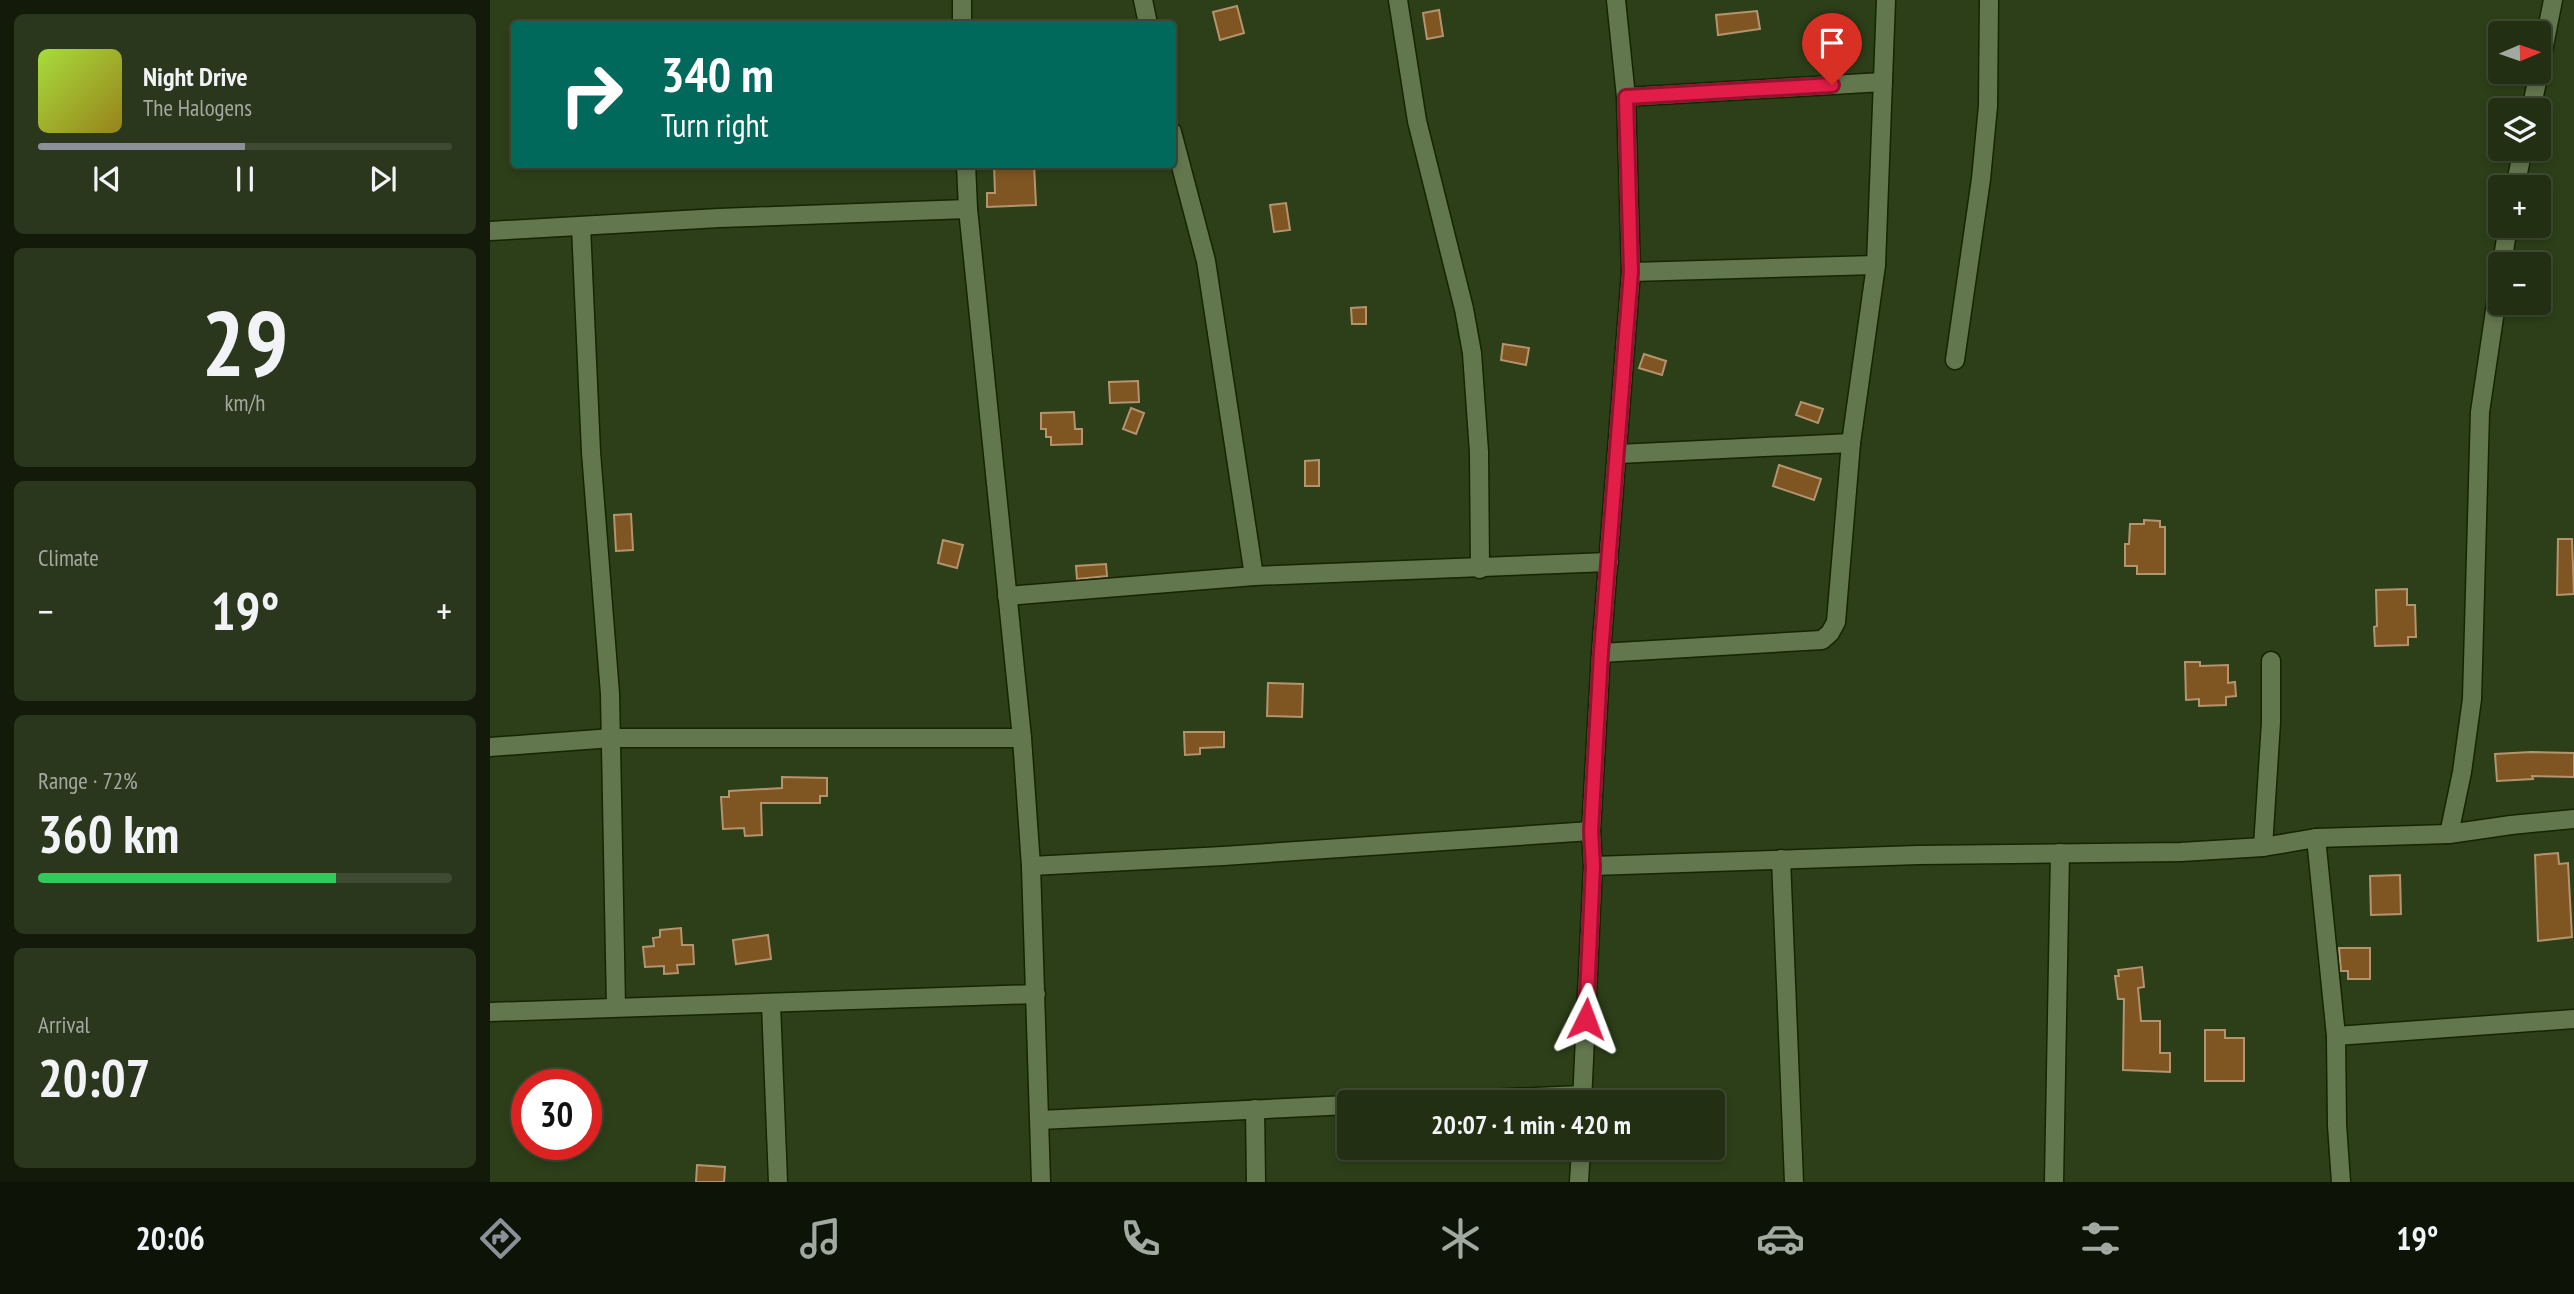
<!DOCTYPE html>
<meta charset="utf-8">
<style>
body{margin:0;font-family:"PT Sans Narrow",sans-serif;background:#2a371c;color:#f1f3f6;height:100vh;display:flex;flex-direction:column;font-size:26px;white-space:nowrap}
*{box-sizing:border-box;margin:0}
p{font-size:23px;color:#a2a9a0}
.icon{flex:none;width:38px;height:38px;fill:none;stroke:currentColor;stroke-width:2;stroke-linecap:round;stroke-linejoin:round}
.map{position:relative;flex:1;overflow:hidden}
.side{display:flex;flex-direction:column;gap:14px;padding:14px;background:#131a0a;width:490px}
.side>*{flex:none}
.banner{position:absolute;left:21px;top:21px;width:665px;height:147px;border-radius:7px;box-shadow:0 4px 10px #0003,0 0 0 2px #3f4a33;background:#00695c;color:#fff;overflow:hidden}
.needle{width:46px;rotate:88deg}
.fabs{position:absolute;left:1998px;top:21px;display:grid;gap:14px}
.fabs a{display:grid;place-items:center;width:63px;height:63px;border-radius:7px;background:#222f13;box-shadow:0 4px 10px #0003,0 0 0 2px #3f4a33;font-size:35px}
.speed{position:absolute;left:21px;top:1069px;display:flex;gap:14px;font-size:35px;font-weight:700;text-align:center}
.speed>*{display:grid;place-content:center;width:91px;height:91px;border-radius:50%;background:#222f13;box-shadow:0 4px 10px #0003,0 0 0 2px #3f4a33;line-height:1}
.speed .limit{border:10px solid #d22;background:#fff;color:#111}
.pin{position:absolute;display:grid;place-items:center;width:60px;height:60px;color:#fff;margin:-72px -30px;border-radius:50% 50% 50% 0;rotate:-45deg;box-shadow:0 0 7px #0007}
.pin .icon{rotate:45deg}
.me{position:absolute;width:77px;margin:-38px;rotate:3deg;stroke-linejoin:round;filter:drop-shadow(0 0 5px #0008)}
.turn{display:flex;align-items:center;gap:24px;height:147px;padding:0 35px;font-size:32px}
.turn .icon{width:91px;height:91px;stroke-width:2.5}
.turn b{display:block;font-size:49px;line-height:60px}
.big{font-size:52px;font-weight:700;line-height:1.1}
.side .card{flex:1;display:flex;flex-direction:column;justify-content:center;gap:10px;min-width:0;padding:0 24px;border-radius:10px;background:#2a371c}
.side .dial{align-items:center;gap:0}
.dial b{font-size:91px;line-height:1}
.song{display:flex;align-items:center;gap:21px}
.cover{width:84px;height:84px;border-radius:10px;background:linear-gradient(135deg,hsl(80 70% 55%),hsl(50 70% 35%))}
.played{height:7px;border-radius:4px;background:linear-gradient(90deg,#8c9099 50%,#3f4a33 50%)}
.keys{display:flex;justify-content:space-around;direction:ltr}
.heat{display:flex;justify-content:space-between;align-items:center;font-size:38px;direction:ltr}
.charge{height:10px;border-radius:5px;background:linear-gradient(90deg,#34c759 72%,#3f4a33 0)}
.trip{position:absolute;left:847px;top:1090px;width:388px;height:70px;border-radius:7px;background:#222f13;box-shadow:0 4px 10px #0003,0 0 0 2px #3f4a33;font-weight:700;line-height:70px;text-align:center}
.dock{display:flex;height:112px;justify-content:space-around;align-items:center;background:#0e1308;color:#a2a9a0}
.dock .icon{width:49px;height:49px}
.dock .active{color:#8c9099}
.dock b{font-size:32px;color:#f1f3f6}
main{display:flex;flex:1;min-height:0}
.map>svg:first-child{display:block}
.building{fill:#7f5622;stroke:#b4936f;stroke-width:2}
.lines{fill:none;stroke-linecap:round;stroke-linejoin:round}
.minor-casing{stroke:#152501;stroke-width:21}
.minor{stroke:#63774f;stroke-width:18}
.route-casing{stroke:#92132f;stroke-width:18}
.route{stroke:#e11d48;stroke-width:12}
</style>
<main>
<section class="side">
<div class="card">
<div class="song"><i class="cover"></i><div><b>Night Drive</b><p>The Halogens</p></div></div>
<div class="played"></div>
<div class="keys"><svg class="icon" aria-label="previous" viewBox="0 0 24 24"><path d="M18 5L8 12l10 7zM5 5v14"/></svg><svg class="icon" aria-label="pause" viewBox="0 0 24 24"><path d="M8 5v14M16 5v14"/></svg><svg class="icon" aria-label="next" viewBox="0 0 24 24"><path d="M6 5l10 7-10 7zM19 5v14"/></svg></div>
</div>
<div class="card dial"><b>29</b><p>km/h</p></div>
<div class="card"><p>Climate</p>
<div class="heat"><a>−</a><b class="big">19°</b><a>+</a></div>
</div>
<div class="card"><p>Range · 72%</p><b class="big">360 km</b><div class="charge"></div></div>
<div class="card"><p>Arrival</p><b class="big">20:07</b></div>
</section>
<div class="map">
<svg width="2084" height="1182" viewBox="0 0 2084 1182">
<rect width="100%" height="100%" fill="#2d3f19"/>
<g class="building">
<polygon points="747,6 754,33 730,40 723,12"/>
<polygon points="949,10 953,36 937,39 933,13"/>
<polygon points="1267,11 1270,29 1228,35 1226,15"/>
<polygon points="504,164 544,164 546,205 497,207 497,193 505,193"/>
<polygon points="796,203 800,230 784,232 780,205"/>
<polygon points="876,307 876,324 862,324 861,308"/>
<polygon points="1013,344 1039,348 1036,365 1011,360"/>
<polygon points="1154,354 1176,361 1172,375 1149,368"/>
<polygon points="648,381 649,402 620,403 619,382"/>
<polygon points="1311,402 1333,409 1328,423 1306,415"/>
<polygon points="641,408 654,413 646,434 633,429"/>
<polygon points="584,412 585,429 592,429 592,444 561,445 561,437 556,437 556,429 551,429 551,413"/>
<polygon points="829,460 829,486 815,486 815,461"/>
<polygon points="1289,465 1331,479 1324,500 1283,486"/>
<polygon points="141,514 143,550 126,551 124,515"/>
<polygon points="1654,520 1670,521 1670,527 1675,527 1675,574 1647,574 1647,566 1635,566 1635,544 1639,544 1640,524 1654,524"/>
<polygon points="2068,539 2082,539 2084,594 2067,595"/>
<polygon points="453,540 473,545 467,568 448,563"/>
<polygon points="616,564 617,576 587,579 586,566"/>
<polygon points="1917,589 1917,605 1925,605 1926,637 1918,637 1918,645 1885,646 1884,627 1887,626 1886,590"/>
<polygon points="1695,662 1710,662 1710,666 1738,665 1738,683 1745,682 1746,696 1736,697 1736,705 1709,706 1709,699 1696,700"/>
<polygon points="778,683 813,684 812,717 777,716"/>
<polygon points="694,732 734,732 734,747 710,748 710,754 695,755"/>
<polygon points="2041,752 2084,753 2084,777 2042,776 2043,779 2007,781 2005,754"/>
<polygon points="292,777 337,778 337,796 330,796 330,803 271,803 272,835 255,836 254,828 233,829 231,797 239,797 239,791 292,788"/>
<polygon points="2068,853 2069,864 2078,863 2082,937 2048,941 2045,855"/>
<polygon points="1910,875 1911,914 1881,915 1880,876"/>
<polygon points="191,928 192,945 203,945 204,964 187,965 188,973 174,974 174,966 155,967 153,947 164,946 163,938 170,937 170,930"/>
<polygon points="278,935 281,959 246,964 243,940"/>
<polygon points="1849,948 1880,948 1880,979 1858,979 1858,971 1851,971"/>
<polygon points="1652,967 1654,987 1648,988 1651,1021 1670,1021 1670,1053 1680,1053 1680,1072 1633,1070 1634,999 1628,999 1625,976 1629,976 1628,970"/>
<polygon points="1715,1030 1735,1030 1735,1038 1754,1038 1754,1081 1715,1081"/>
<polygon points="207,1165 235,1167 234,1182 206,1182"/>
</g>
<g class="lines">
<g class="minor-casing">
<g id="minor">
<polyline points="472,0 472,24"/>
<polyline points="653,0 658,24"/>
<polyline points="908,0 927,121 974,309 982,353 989,452 990,569"/>
<polyline points="2049,71 2063,0"/>
<polyline points="1136,97 1393,82"/>
<polyline points="2041,110 2049,72"/>
<polyline points="682,132 716,261 764,576"/>
<polyline points="476,164 478,209 532,738 541,866 551,1182"/>
<polyline points="2025,187 2033,149"/>
<polyline points="91,226 101,452 120,694 126,1007"/>
<polyline points="0,231 229,218 478,209"/>
<polyline points="2012,264 2018,226"/>
<polyline points="1141,272 1386,265"/>
<polyline points="1465,360 1491,179 1498,106 1499,0"/>
<polyline points="1128,454 1361,443"/>
<polyline points="517,596 764,576 1119,562"/>
<polyline points="1111,653 1332,640 1340,633 1346,622 1361,443 1386,265 1396,0"/>
<polyline points="0,747 122,738 532,738"/>
<polyline points="1959,834 1972,772 1982,699 1990,412 2011,270"/>
<polyline points="1826,838 1846,1036 1847,1125 1851,1182"/>
<polyline points="1773,847 1781,722 1781,661"/>
<polyline points="1291,859 1304,1182"/>
<polyline points="541,866 733,856 1101,831"/>
<polyline points="1103,866 1428,855 1691,852 1773,847 1826,838 1959,834 2021,825 2084,819"/>
<polyline points="281,1004 288,1182"/>
<polyline points="0,1012 546,994"/>
<polyline points="1846,1036 2084,1019"/>
<polyline points="926,1102 1092,1095"/>
<polyline points="1092,1102 1103,866 1101,831 1111,653 1141,272 1136,97 1126,0"/>
<polyline points="765,1109 766,1182"/>
<polyline points="550,1120 859,1105"/>
<polyline points="1089,1182 1091,1148"/>
<polyline points="1564,1182 1570,853"/>
</g>
</g>
<use href="#minor" class="minor"/>
</g>
<g class="lines">
<g class="route-casing">
<polyline id="route" points="1096,1019 1103,866 1101,831 1111,653 1141,272 1136,97 1342,85"/>
</g>
<use href="#route" class="route"/>
</g>
</svg>
<div class="fabs">
<a><svg class="needle" viewBox="-14 -14 28 28"><path d="M0-13l5 13h-10z" fill="#e53935"/><path d="M0 13l5-13h-10z" fill="#a2a9a0"/></svg></a>
<a><svg class="icon" aria-label="layers" viewBox="0 0 24 24"><path d="M12 4l9 5-9 5-9-5zM3 14l9 5 9-5"/></svg></a>
<a>+</a>
<a>−</a>
</div>
<div class="speed"><div class="limit">30</div></div>
<div class="pin" style="left:1342px;top:85px;background:#d93025"><svg class="icon" aria-label="arrive" viewBox="0 0 24 24"><path d="M6 21V4h12l-3 4 3 4H6"/></svg></div>
<svg class="me" style="left:1096px;top:1019px" viewBox="-20 -20 40 40"><path d="M0-17L14 15 0 8-14 15z" fill="#e11d48" stroke="#fff" stroke-width="4"/></svg>
<div class="trip">20:07 · 1 min · 420 m</div>
<div class="banner">
<div class="turn"><svg class="icon" aria-label="right" viewBox="0 0 24 24"><path d="M7 20v-9h11M14 6l5 5-5 5"/></svg><div><b>340 m</b>Turn right</div></div>
</div>
</div>
</main>
<nav class="dock">
<b>20:06</b>
<svg class="icon active" aria-label="directions" viewBox="0 0 24 24"><path d="M12 3l9 9-9 9-9-9zM9 14v-3h6M13 9l2 2-2 2"/></svg>
<svg class="icon" aria-label="music" viewBox="0 0 24 24"><path d="M9 18V5l10-2v13"/><circle cx="6" cy="18" r="3"/><circle cx="16" cy="16" r="3"/></svg>
<svg class="icon" aria-label="phone" viewBox="0 0 24 24"><path d="M5 4h4l2 5-3 2q2 4 5 5l2-3 5 2v4C11 20 4 13 5 4z"/></svg>
<svg class="icon" aria-label="climate" viewBox="0 0 24 24"><path d="M12 3v18M4 7l16 10M4 17L20 7"/></svg>
<svg class="icon" aria-label="car" viewBox="0 0 24 24"><path d="M5 17H2v-5l4-1 3-4h7l3 4 3 1v5h-3M9 17h6M6 11h13"/><circle cx="7" cy="17" r="2"/><circle cx="17" cy="17" r="2"/></svg>
<svg class="icon" aria-label="filters" viewBox="0 0 24 24"><path d="M4 7h16M4 17h16"/><circle cx="9" cy="7" r="2"/><circle cx="15" cy="17" r="2"/></svg>
<b>19°</b>
</nav>
